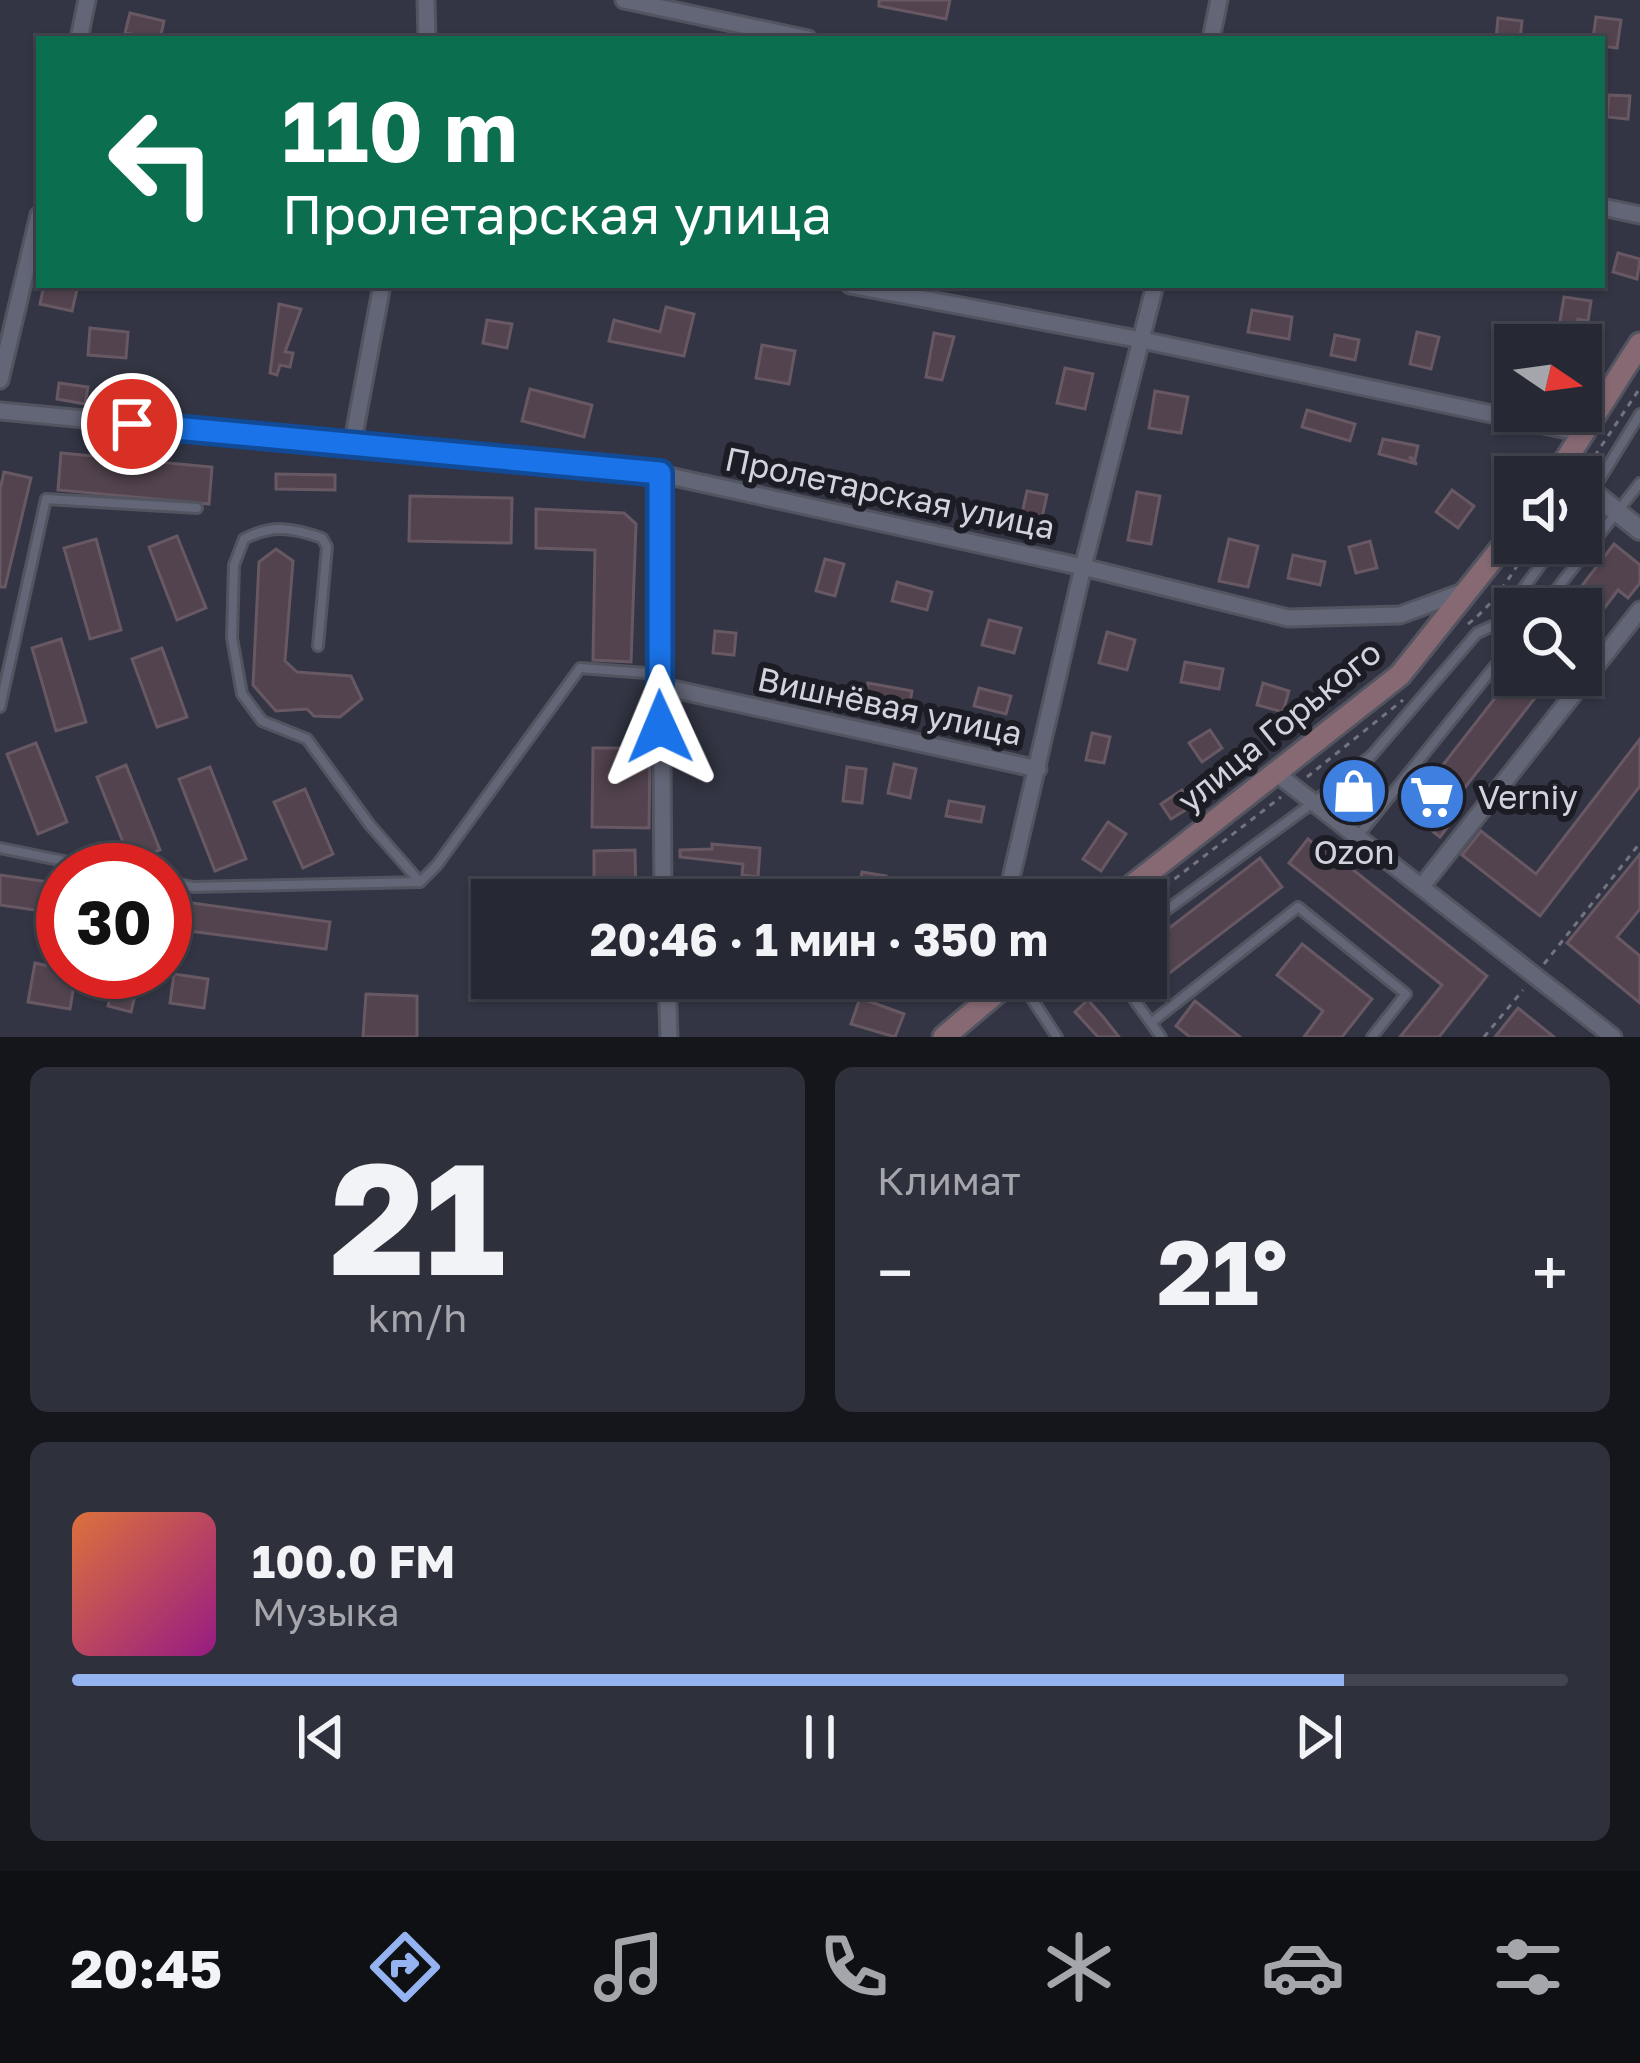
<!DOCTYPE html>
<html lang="ru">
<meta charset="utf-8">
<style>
body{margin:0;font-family:"Golos Text",sans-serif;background:#2e303b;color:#f1f3f6;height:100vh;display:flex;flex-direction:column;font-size:45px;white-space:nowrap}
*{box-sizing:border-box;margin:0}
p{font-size:39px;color:#a4a6ac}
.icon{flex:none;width:66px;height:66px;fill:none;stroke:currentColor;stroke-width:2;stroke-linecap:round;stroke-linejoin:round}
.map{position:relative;height:1037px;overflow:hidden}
.drawer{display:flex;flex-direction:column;gap:30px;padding:30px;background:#15161c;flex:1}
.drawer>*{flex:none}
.hud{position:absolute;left:36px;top:36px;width:1569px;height:252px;border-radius:0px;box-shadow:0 3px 9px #0004,0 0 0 3px #42444e;background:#0b6e4f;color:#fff;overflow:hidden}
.needle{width:78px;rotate:103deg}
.buttons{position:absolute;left:1494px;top:324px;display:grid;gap:24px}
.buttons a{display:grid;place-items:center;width:108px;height:108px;border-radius:0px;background:#262833;box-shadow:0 3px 9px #0004,0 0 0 3px #42444e;font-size:60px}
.speed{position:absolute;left:36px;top:843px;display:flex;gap:24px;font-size:60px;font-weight:700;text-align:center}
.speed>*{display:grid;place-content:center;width:156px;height:156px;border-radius:50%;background:#262833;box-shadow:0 3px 9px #0004,0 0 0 3px #42444e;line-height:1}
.speed .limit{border:18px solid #d22;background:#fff;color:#111}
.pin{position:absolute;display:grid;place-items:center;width:102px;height:102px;color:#fff;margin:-51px;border:6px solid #fff;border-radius:50%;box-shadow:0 3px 12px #0007}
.me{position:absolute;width:132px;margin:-66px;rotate:359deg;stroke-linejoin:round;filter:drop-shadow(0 0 9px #0008)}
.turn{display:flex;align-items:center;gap:42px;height:252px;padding:0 48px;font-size:54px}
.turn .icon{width:156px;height:156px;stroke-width:2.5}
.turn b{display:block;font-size:84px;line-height:102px}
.big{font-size:90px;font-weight:700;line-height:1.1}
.drawer .widget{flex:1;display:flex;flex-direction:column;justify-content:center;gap:18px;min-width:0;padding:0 42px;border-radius:18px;background:#2e303b}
.drawer .dial{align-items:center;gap:0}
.dial b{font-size:156px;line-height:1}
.song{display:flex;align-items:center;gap:36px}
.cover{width:144px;height:144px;border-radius:18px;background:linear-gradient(135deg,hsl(20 70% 55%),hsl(310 70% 35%))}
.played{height:12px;border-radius:6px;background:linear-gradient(90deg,#95b2f1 85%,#42444e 85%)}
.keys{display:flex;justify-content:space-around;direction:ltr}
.heat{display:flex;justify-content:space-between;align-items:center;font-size:66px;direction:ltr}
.drawer .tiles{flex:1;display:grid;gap:30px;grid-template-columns:1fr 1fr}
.widget:last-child{grid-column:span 2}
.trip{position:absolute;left:471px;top:879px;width:696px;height:120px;border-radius:0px;background:#262833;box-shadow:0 3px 9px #0004,0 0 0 3px #42444e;font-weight:700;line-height:120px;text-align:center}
.menu{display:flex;height:192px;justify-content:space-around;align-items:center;background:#0f1014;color:#a4a6ac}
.menu .icon{width:84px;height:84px}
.menu .active{color:#95b2f1}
.menu b{font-size:54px;color:#f1f3f6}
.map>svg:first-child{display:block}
.building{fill:#52434e;stroke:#675863;stroke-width:3}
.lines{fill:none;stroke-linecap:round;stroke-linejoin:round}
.service-casing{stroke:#525460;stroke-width:14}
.minor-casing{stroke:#525460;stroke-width:21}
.tertiary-casing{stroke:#525460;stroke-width:24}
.secondary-casing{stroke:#525460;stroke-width:27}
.path{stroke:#737481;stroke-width:3;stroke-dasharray:6 6;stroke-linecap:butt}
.service{stroke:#636677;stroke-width:8}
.minor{stroke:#636677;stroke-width:15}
.tertiary{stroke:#636677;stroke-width:18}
.secondary{stroke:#866972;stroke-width:21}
.route-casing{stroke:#114b97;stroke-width:30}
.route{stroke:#1a73e8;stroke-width:21}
.labels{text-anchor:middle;stroke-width:12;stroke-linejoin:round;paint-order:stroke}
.street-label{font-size:33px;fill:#d2d3dd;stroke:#1c1d24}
.poi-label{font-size:33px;fill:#d2d3dd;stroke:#1c1d24;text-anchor:start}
</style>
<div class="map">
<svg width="1640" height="1037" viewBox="0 0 1640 1037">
<rect width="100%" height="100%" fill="#333544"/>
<g class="building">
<polygon points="879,0 950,0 946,19 879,6"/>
<polygon points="130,13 164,21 160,39 125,33"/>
<polygon points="1596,17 1621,20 1617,48 1602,46 1602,39 1593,39"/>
<polygon points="1498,18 1522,21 1520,39 1496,39"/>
<polygon points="1609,95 1630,96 1628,119 1607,117"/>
<polygon points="1618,253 1640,259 1637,279 1613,272"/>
<polygon points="44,285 78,285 72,311 40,304"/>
<polygon points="1564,297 1591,301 1588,321 1578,319 1573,345 1556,345"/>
<polygon points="279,304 301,309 285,352 293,353 290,367 280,365 277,375 270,373"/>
<polygon points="666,307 694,314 684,356 609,341 614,320 660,332"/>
<polygon points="1252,310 1292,317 1289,339 1248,332"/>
<polygon points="487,320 512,324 507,348 483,343"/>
<polygon points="90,328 128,332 126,358 88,355"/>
<polygon points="1417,332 1439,337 1431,369 1410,364"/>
<polygon points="934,333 954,337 942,380 926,377"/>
<polygon points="1335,335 1359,340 1355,360 1331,355"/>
<polygon points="762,345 795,351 789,384 756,378"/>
<polygon points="1065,368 1093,374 1085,409 1057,403"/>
<polygon points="59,383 88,387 85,404 57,399"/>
<polygon points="530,389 592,405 584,437 522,421"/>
<polygon points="1155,391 1188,397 1181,433 1149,428"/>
<polygon points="1307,410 1355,424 1350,441 1302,427"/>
<polygon points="1383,439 1418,446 1415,459 1409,457 1417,464 1379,454"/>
<polygon points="61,453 212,467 209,504 58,490"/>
<polygon points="4,472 31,478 5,587 0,587 0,490"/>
<polygon points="276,474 335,475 335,490 276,489"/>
<polygon points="1452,490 1474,506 1458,528 1436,512"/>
<polygon points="1027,491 1047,495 1041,522 1021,518"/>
<polygon points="1137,492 1160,496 1151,544 1128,540"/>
<polygon points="410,496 512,498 511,543 409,541"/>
<polygon points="536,509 624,513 636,524 631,662 593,660 595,550 536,548"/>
<polygon points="177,536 206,608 177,620 149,547"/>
<polygon points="96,539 121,630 90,639 64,548"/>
<polygon points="1229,539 1258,546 1248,587 1219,581"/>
<polygon points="1370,541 1377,568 1356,573 1349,547"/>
<polygon points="1614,544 1640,565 1640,583 1628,598 1618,590 1581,639 1581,609 1564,609"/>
<polygon points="276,549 293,561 285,661 297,672 351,676 362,699 340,717 314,716 307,709 276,711 253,685 259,562"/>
<polygon points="1293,555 1325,562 1320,585 1288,578"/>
<polygon points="825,559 844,564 835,596 816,591"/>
<polygon points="897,582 932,592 927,610 892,601"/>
<polygon points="989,620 1021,628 1014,653 982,645"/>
<polygon points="715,631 736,633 734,655 713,653"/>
<polygon points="1107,632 1135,640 1127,670 1099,663"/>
<polygon points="61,639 86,722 56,731 32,648"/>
<polygon points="162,648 187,717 157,727 132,659"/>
<polygon points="1185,662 1223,669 1219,689 1181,682"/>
<polygon points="1513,675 1553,675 1452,804 1460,810 1440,837 1407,811"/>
<polygon points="868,683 912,691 909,708 865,699"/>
<polygon points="1263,683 1289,691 1283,712 1257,705"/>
<polygon points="979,688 1011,696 1006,714 974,706"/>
<polygon points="1210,730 1222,748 1202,762 1189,743"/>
<polygon points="1092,733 1110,737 1104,763 1086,760"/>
<polygon points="1640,739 1640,786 1540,916 1462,855 1481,831 1536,874"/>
<polygon points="36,743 67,822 38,834 7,754"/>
<polygon points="593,748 650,748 649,828 592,827"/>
<polygon points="894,764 916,769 910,798 888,793"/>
<polygon points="126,765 160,850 131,862 97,777"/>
<polygon points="210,767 246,859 215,871 179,779"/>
<polygon points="847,767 866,769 862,803 843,801"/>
<polygon points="305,789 333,854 303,868 274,802"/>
<polygon points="1182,790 1192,806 1171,819 1161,804"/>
<polygon points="949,801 984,807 981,822 946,816"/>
<polygon points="1108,822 1126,834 1101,871 1083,859"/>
<polygon points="1308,839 1315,845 1318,842 1487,976 1439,1037 1400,1037 1442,985 1289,863"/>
<polygon points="712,844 760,848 758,877 742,875 743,864 680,857 680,850 712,849"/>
<polygon points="635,850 636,900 594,900 594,851"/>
<polygon points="1640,854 1640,909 1617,937 1640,956 1640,1003 1567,943"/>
<polygon points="1260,858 1282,887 1146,991 1146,946"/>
<polygon points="862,872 886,876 882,897 858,892"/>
<polygon points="0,875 63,884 63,914 0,905"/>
<polygon points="170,900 330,922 326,949 166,928"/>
<polygon points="1302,944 1372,999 1342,1037 1304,1037 1323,1011 1277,975"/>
<polygon points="35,963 76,972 70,1009 28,1002"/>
<polygon points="116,973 139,979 131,1012 108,1006"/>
<polygon points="174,974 208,979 204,1008 170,1003"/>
<polygon points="366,994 417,996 417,1037 363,1037"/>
<polygon points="860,998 904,1014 895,1037 851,1024"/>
<polygon points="1088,1000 1104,1018 1119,1037 1098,1037 1075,1012"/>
<polygon points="1195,1001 1240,1037 1190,1037 1176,1026"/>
<polygon points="1518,1008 1554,1037 1495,1037"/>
</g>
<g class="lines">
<g class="service-casing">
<g id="service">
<polyline points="1581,510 1640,414"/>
<polyline points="1541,609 1640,483"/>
<path d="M318,646L327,547L322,538C293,528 272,524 244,539L234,565L232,638L242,694L262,721L307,739L370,825L420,882"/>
<polyline points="0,707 46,499 197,508"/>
<polyline points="1358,836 1515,641"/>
<polyline points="0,848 108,870"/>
<polyline points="165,881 193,887 420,882 437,865 580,668 659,674"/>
<polyline points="1146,925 1314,802 1372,755 1477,633 1497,624 1557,543"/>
<polyline points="1119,978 1161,1037"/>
<polyline points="1019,979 1057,1037"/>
<polyline points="1152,1022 1298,907 1406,994 1372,1037"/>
</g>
</g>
<g class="minor-casing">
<g id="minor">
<polyline points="426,0 427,39"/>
<polyline points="624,0 808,39"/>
<polyline points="79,39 87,0"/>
<polyline points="1211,39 1219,0"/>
<polyline points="1602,207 1640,215"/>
<polyline points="850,285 1142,340 1586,434"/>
<polyline points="0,380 39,215"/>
<polyline points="0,411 660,474 1083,567 1288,618 1400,615 1468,590"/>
<polyline points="352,446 382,285"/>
<polyline points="660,474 663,900"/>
<polyline points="659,686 1038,769"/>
<polyline points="1277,774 1613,1037"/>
<polyline points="1422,886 1640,610"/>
<polyline points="663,889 715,900"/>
<polyline points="1006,900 1083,567 1155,285"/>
<polyline points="667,978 669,1037"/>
</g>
</g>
<g class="tertiary-casing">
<polyline id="tertiary" points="1581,483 1640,530"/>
</g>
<g class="secondary-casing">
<g id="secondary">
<polyline points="1555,477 1640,344"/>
<polyline points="1114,900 1400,675 1515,531"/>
<polyline points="944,1037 1014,978"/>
</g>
</g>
<g class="path">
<polyline points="1588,466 1640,388"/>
<path d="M1468,624C1498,601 1511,573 1533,543"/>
<polyline points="1307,777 1403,700"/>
<polyline points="1146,901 1281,797"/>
<polyline points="1544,964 1640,843"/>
<polyline points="1484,1037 1523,990"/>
</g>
<use href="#service" class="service"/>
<use href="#minor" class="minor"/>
<use href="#tertiary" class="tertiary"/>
<use href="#secondary" class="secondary"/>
</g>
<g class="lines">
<g class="route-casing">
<polyline id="route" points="132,424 660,473 660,727"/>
</g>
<use href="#route" class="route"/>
</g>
<defs>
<g id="shop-disc" transform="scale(3.45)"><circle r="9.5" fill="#3f7fe0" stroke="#1c1d24"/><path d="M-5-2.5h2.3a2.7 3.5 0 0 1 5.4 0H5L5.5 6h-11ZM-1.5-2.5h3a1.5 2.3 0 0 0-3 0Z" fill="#fff"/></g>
<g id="supermarket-disc" transform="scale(3.45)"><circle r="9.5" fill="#3f7fe0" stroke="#1c1d24"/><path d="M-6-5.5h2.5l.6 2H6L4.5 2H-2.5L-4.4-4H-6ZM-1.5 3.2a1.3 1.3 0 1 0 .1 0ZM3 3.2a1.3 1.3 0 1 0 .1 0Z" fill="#fff"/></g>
</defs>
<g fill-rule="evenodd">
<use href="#shop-disc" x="1354" y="791"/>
<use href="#supermarket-disc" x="1432" y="797"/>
</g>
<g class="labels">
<g class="street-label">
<text transform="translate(890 493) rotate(12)" y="12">Пролетарская улица</text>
<text transform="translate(890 706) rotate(12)" y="12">Вишнёвая улица</text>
<text transform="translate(1279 726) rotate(-39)" y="12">улица Горького</text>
</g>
<g class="poi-label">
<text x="1478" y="809">Verniy</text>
<text x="1354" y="864" text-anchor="middle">Ozon</text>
</g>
</g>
</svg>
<div class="buttons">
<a><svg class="needle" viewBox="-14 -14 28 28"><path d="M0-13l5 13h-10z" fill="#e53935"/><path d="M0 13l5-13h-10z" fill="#a4a6ac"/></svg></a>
<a><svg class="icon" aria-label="sound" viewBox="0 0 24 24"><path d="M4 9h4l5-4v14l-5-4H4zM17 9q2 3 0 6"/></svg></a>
<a><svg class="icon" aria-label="search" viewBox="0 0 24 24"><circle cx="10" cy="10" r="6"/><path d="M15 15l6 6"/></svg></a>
</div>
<div class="speed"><div class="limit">30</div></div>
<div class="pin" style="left:132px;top:424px;background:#d93025"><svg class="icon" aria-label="arrive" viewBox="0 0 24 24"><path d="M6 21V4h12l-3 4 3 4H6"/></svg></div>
<svg class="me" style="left:660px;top:727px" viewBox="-20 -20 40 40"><path d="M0-17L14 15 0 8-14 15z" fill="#1a73e8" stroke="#fff" stroke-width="4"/></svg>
<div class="trip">20:46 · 1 мин · 350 m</div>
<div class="hud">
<div class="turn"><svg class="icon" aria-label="left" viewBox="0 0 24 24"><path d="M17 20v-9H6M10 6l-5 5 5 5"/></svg><div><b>110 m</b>Пролетарская улица</div></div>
</div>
</div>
<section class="drawer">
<div class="tiles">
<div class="widget dial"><b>21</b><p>km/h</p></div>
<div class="widget"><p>Климат</p>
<div class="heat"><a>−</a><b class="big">21°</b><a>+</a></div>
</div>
<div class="widget">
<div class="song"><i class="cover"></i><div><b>100.0 FM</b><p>Музыка</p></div></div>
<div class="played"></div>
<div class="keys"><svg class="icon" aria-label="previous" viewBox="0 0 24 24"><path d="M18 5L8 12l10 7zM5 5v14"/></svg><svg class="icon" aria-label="pause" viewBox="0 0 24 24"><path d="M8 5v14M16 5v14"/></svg><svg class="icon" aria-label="next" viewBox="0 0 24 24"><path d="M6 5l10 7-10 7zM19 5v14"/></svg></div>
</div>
</div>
</section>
<nav class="menu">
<b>20:45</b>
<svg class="icon active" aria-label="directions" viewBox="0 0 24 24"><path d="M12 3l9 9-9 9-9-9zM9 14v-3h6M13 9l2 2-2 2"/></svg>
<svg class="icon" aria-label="music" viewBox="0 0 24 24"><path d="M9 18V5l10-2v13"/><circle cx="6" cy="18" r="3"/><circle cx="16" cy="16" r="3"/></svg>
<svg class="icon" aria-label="phone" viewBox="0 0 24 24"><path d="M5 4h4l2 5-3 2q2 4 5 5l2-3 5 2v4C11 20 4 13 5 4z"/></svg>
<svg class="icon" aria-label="climate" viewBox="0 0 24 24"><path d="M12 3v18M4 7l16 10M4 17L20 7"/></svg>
<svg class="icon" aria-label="car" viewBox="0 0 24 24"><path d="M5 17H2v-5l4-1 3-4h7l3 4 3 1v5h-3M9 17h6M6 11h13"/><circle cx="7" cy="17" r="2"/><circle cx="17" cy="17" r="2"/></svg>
<svg class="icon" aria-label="filters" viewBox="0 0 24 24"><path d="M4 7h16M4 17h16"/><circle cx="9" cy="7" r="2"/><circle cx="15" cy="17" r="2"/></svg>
</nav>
